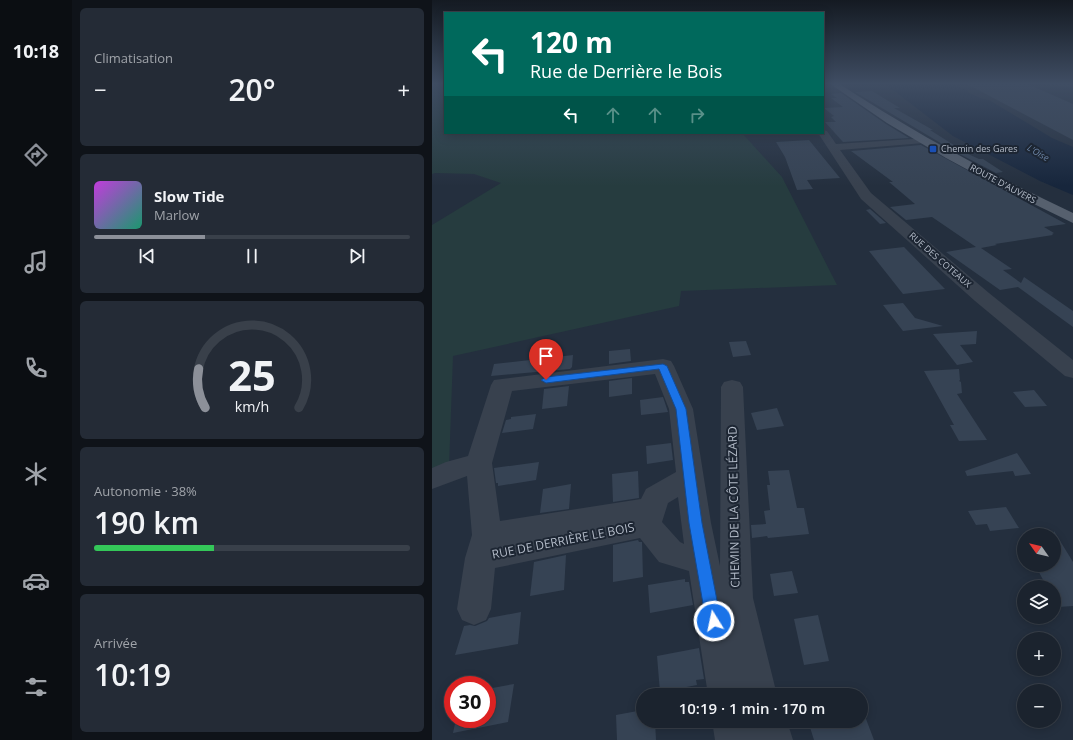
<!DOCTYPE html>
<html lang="fr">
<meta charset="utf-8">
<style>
body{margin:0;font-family:"Open Sans",sans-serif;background:#242b36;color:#f1f3f6;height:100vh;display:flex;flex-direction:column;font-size:15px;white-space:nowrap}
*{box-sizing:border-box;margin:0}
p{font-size:13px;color:#a0a4aa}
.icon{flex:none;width:22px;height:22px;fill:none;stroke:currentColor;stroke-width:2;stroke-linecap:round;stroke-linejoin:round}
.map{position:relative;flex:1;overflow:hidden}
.sheet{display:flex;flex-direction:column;gap:8px;padding:8px;background:#0f1319;width:360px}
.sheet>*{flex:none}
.guide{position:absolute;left:12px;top:12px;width:380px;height:122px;border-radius:0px;box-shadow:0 2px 10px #0003,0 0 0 1px #39404a;background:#00695c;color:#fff;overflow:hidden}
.needle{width:26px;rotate:304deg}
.tools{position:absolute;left:585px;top:528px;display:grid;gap:8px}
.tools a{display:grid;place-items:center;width:44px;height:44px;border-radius:50%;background:#1b232e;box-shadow:0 2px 10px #0003,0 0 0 1px #39404a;font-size:20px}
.speed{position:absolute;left:12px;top:676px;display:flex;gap:8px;font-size:20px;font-weight:700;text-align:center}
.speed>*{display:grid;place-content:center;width:52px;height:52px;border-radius:50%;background:#1b232e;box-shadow:0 2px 10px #0003,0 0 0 1px #39404a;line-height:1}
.speed .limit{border:6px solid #d22;background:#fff;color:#111}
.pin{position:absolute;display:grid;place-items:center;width:34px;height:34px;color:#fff;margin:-41px -17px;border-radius:50% 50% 50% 0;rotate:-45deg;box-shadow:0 0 4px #0007}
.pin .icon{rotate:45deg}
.me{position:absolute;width:44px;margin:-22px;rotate:350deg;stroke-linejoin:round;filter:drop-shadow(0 0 3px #0008)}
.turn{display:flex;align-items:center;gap:14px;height:84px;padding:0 20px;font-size:18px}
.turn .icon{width:52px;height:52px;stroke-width:2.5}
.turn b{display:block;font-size:28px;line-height:34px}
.lanes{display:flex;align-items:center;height:38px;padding:0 20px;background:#0003;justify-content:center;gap:20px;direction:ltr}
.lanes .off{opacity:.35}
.big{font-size:30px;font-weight:600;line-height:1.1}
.sheet .widget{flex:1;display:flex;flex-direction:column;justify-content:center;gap:6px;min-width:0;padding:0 14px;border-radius:6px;background:#242b36}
.sheet .dial{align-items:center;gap:0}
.dial svg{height:104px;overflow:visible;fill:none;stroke:#39404a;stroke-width:7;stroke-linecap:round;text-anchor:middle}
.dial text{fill:#f1f3f6;stroke:none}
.song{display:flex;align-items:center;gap:12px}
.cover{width:48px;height:48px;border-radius:6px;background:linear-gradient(135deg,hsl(290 70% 55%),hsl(160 70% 35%))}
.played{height:4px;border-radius:2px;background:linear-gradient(90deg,#8c9099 35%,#39404a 35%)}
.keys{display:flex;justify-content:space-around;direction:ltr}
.heat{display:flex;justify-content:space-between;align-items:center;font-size:22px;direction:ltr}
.charge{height:6px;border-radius:3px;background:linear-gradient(90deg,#34c759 38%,#39404a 0)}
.trip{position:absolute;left:204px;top:688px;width:232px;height:40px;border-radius:20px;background:#1b232e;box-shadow:0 2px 10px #0003,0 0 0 1px #39404a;font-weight:600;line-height:40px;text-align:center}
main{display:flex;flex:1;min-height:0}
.menu{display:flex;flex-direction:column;width:72px;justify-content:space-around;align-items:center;background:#0b0e12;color:#a0a4aa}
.menu .icon{width:28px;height:28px}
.menu .active{color:#8c9099}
.menu b{font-size:18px;color:#f1f3f6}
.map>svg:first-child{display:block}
.green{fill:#263c3f}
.water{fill:#17263c}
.building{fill:#364354}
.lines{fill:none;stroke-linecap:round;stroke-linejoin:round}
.minor{fill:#38414e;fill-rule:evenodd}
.major{fill:#56606e;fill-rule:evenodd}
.route{fill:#1a73e8;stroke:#114b97}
.transit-dot{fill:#1a4fb4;stroke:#1d2633;stroke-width:1.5}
.labels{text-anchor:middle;stroke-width:4;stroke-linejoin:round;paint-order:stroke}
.far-poi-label{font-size:9px;fill:#b4bcc9;stroke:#1d2633;text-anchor:start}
.far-water-label{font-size:9px;font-style:italic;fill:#6d86a8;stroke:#1d2633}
.far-street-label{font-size:9px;fill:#b4bcc9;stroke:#1d2633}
.near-street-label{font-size:12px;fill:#b4bcc9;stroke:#1d2633}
</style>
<main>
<nav class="menu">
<b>10:18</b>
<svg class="icon active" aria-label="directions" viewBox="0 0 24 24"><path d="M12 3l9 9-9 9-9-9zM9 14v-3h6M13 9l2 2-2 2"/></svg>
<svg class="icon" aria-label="music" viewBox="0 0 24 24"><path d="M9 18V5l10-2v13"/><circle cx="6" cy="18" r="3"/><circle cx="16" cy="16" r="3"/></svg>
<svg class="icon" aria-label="phone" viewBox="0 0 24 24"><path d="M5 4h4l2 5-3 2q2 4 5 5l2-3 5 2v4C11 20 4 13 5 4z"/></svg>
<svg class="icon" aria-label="climate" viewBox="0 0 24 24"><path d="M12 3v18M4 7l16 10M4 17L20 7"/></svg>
<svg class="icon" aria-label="car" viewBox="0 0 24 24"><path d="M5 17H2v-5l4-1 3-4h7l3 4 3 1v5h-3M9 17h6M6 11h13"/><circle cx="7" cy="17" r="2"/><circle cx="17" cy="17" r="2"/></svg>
<svg class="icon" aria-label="filters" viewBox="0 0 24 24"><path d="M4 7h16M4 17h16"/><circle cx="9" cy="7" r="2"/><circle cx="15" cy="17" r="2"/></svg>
</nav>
<section class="sheet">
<div class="widget"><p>Climatisation</p>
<div class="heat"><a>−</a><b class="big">20°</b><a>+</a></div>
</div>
<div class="widget">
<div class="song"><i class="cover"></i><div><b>Slow Tide</b><p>Marlow</p></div></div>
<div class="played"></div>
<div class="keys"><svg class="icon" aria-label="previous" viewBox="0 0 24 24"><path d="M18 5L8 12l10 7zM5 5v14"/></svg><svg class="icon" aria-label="pause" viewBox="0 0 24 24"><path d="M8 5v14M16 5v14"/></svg><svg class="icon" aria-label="next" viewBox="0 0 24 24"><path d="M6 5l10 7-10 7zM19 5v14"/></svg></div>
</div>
<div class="widget dial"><svg viewBox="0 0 100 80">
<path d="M14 69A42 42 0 1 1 86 69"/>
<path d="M14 69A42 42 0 0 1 9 39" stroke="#8c9099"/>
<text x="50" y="56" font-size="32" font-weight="700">25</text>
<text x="50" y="72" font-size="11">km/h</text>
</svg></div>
<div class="widget"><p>Autonomie · 38%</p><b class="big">190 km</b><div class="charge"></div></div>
<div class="widget"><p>Arrivée</p><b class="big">10:19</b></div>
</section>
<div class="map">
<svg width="641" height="740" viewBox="0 0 641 740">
<rect width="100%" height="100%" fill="#242f3e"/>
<polygon class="green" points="0,83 13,83 13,133 310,133 350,177 405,285 249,291 247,306 21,356 17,467 0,473 0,225 69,183 42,174 3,173 0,174"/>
<polygon class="water" points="452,83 519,83 536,91 537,93 548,98 557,100 620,138 641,147 641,195 608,181 521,136"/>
<g class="building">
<polygon points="533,83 593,83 641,104 641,140"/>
<polygon points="440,91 468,108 462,108 501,130 498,130 536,154 547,159 551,159 571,172 564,173 522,151 423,92"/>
<polygon points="409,93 454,124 477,138 411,142 393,122 404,122 399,117 402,116 392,108 411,107 399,98 405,98 399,94"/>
<polygon points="377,140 408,178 375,180 381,189 365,190 353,157 344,142"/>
<polygon points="489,145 634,224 612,227 622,233 620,234 621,235 563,244 565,245 549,248 580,269 571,270 589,283 592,277 641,311 641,327 586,287 568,290 514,252 544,247 500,217 474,220 458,207 483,204 457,182 461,182 419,151"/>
<polygon points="438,209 454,223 448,224 434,210"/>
<polygon points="472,247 513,289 471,294 437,251"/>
<polygon points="471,303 483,318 511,326 471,331 451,305"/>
<polygon points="545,331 544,344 528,345 541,362 525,365 501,334"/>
<polygon points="314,341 319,355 301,357 297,342"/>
<polygon points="198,349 199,361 177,364 177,351"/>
<polygon points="141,355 140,367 138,369 59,376 62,364 107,359 107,362 108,359"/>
<polygon points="527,369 528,380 527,381 529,382 530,393 525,394 555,440 527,441 518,425 522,425 492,371"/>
<polygon points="200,378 200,394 177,397 177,381"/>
<polygon points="137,386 135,406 110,409 112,389"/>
<polygon points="602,390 615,406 593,407 581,392"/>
<polygon points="231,397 236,412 209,415 208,400"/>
<polygon points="345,408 352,426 325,430 319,413"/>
<polygon points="104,414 101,429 70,433 74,420 79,419 79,417"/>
<polygon points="239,443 241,460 215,464 214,446"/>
<polygon points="585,453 599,474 583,476 581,471 535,476 533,471"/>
<polygon points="107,462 104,480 66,486 66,483 64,483 62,468"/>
<polygon points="357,470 365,508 372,508 377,534 336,538 335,536 320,538 319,525 334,524 332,511 338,510 335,485 338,485 336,471"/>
<polygon points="206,471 207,498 181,502 180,474"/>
<polygon points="139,484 137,509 108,513 111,489"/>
<polygon points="574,507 587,528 558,531 555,524 544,525 536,511"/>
<polygon points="622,531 641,562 641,606 626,607 622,600 622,587 615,587 603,565 622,565"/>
<polygon points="206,540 207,542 210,542 211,577 181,582 181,545"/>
<polygon points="134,555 132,590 98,596 102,562"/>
<polygon points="360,571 366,593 342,596 338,574"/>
<polygon points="253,579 253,582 257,582 261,605 218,613 216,585"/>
<polygon points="89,612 86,644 23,655 32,626 38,625 43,626 55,621 57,618"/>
<polygon points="386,615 397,661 372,665 362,619"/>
<polygon points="267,648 272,679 264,680 265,685 228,692 225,656"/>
<polygon points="82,684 76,722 21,733 24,719 55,719 55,689"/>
<polygon points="211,710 211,721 223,721 224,740 185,740 184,715"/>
<polygon points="434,719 442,740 382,740 376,721 408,721 409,724 429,721 429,720"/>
</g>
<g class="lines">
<g class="minor">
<polygon points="612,83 641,83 641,87 616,85"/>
<polygon points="391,130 395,131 404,144 496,138 497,140 496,142 492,143 408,150 439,193 557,293 641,360 641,378 633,376 543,301 429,199 386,133 391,133"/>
<path d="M231,359L239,361L242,366L261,409L279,523L288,566L289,387L292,382L300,380L308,382L311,387L321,598L345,695H276L257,571L227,562L208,538L63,568L59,609L54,620L42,625L30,620L25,609L33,558L40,535L35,476L0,489V468L14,462L36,456L59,385L62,380ZM223,374L237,409L244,472L214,489L209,499L68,521L60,463L80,391ZM246,497L252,544L248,542L230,522L236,503Z"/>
<polygon points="280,721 355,721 361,740 283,740"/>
</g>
<path class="major" d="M397,83H406C481,132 560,175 641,213V223L575,191L514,158L455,123Z"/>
</g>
<linearGradient id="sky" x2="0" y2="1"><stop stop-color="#141a22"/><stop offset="0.45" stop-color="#3f4d63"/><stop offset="1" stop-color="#3f4d63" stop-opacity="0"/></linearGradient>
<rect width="641" height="186" fill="url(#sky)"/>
<polygon class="route" points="231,364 235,366 254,409 270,523 289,621 287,626 282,628 276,626 274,621 257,523 244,409 227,369 114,383 109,380 114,377"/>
<rect class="transit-dot" x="497" y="145" width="8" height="8" rx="2"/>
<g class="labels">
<g class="far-poi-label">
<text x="509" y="152">Chemin des Gares</text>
</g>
<g class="far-water-label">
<text transform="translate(606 153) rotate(31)" y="3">L'Oise</text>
</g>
<g class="far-street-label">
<text transform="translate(571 184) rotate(28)" y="3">ROUTE D'AUVERS</text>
<text transform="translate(508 260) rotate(41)" y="3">RUE DES COTEAUX</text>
</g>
<g class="near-street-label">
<text transform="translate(302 507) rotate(-91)" y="4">CHEMIN DE LA CÔTE LÉZARD</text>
<text transform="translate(131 541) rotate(-11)" y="4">RUE DE DERRIÈRE LE BOIS</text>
</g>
</g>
</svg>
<div class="tools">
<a><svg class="needle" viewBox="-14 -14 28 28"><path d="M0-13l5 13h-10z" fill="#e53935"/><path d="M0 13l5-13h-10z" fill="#a0a4aa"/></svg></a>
<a><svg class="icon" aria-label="layers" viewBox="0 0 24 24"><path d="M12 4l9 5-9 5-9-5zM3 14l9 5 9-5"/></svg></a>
<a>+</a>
<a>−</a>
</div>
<div class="speed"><div class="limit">30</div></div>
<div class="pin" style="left:114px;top:380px;background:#d93025"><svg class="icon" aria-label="arrive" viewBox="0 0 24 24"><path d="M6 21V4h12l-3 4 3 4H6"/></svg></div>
<svg class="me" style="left:282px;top:621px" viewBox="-20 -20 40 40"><circle r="17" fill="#1a73e8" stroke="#fff" stroke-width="3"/><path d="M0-11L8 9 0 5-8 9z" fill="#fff"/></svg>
<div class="trip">10:19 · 1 min · 170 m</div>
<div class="guide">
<div class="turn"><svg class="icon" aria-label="left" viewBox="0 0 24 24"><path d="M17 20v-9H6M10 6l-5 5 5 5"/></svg><div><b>120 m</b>Rue de Derrière le Bois</div></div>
<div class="lanes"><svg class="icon" aria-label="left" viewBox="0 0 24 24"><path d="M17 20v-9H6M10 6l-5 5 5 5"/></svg><svg class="icon off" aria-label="ahead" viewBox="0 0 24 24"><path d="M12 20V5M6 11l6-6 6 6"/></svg><svg class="icon off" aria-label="ahead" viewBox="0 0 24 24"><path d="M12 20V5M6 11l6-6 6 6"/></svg><svg class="icon off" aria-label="right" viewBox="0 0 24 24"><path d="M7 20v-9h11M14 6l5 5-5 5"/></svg></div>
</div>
</div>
</main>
